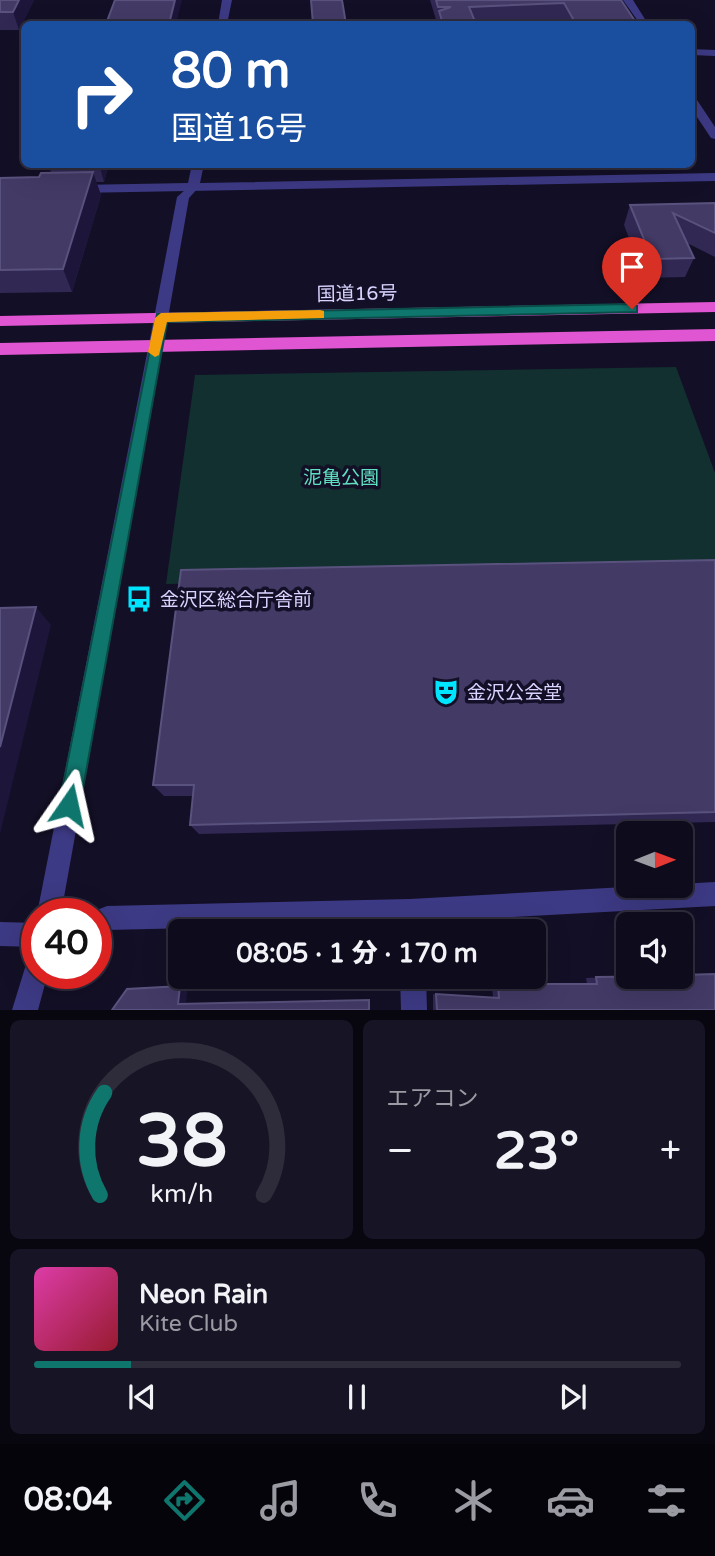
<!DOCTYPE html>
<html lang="ja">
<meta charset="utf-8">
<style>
body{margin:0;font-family:"Varela Round","Noto Sans JP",sans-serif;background:#171425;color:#f1f3f6;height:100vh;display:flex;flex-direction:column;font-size:26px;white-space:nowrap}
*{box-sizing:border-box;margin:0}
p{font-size:23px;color:#9b9ba3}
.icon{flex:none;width:38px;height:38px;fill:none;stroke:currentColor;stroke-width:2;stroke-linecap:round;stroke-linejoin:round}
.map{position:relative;height:1010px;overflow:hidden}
.sheet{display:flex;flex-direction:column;gap:10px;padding:10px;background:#08060f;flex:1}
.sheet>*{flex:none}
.banner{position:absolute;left:21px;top:21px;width:674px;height:147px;border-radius:10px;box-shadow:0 7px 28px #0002,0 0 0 2px #2e2b3b;background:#1a4fa0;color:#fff;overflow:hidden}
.needle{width:46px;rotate:89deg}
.buttons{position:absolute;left:616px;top:821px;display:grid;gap:14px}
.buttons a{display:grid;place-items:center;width:77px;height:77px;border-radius:10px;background:#0e0b1c;box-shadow:0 7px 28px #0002,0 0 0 2px #2e2b3b;font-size:35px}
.speed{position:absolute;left:21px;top:898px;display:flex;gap:14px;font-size:35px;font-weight:700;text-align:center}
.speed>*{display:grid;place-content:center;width:91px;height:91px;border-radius:50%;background:#0e0b1c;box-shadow:0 7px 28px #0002,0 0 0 2px #2e2b3b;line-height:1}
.speed .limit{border:10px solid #d22;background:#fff;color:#111}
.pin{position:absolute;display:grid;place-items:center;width:60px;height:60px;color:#fff;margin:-72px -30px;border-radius:50% 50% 50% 0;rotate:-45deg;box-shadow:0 0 7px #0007}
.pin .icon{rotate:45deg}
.me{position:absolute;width:77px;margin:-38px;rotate:11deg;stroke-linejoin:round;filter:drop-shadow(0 0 5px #0008)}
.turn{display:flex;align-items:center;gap:24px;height:147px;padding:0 35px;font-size:32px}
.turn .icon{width:91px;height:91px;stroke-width:2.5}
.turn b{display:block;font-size:49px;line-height:60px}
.big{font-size:52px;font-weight:800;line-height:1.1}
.sheet .card{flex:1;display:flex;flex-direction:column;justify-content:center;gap:10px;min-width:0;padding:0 24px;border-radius:10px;background:#171425}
.sheet .dial{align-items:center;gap:0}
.dial svg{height:182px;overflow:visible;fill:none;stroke:#2e2b3b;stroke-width:7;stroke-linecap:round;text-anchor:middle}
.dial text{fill:#f1f3f6;stroke:none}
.song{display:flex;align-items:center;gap:21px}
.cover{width:84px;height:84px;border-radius:10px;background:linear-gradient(135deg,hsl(320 70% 55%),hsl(350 70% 35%))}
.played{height:7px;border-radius:4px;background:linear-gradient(90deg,#0f766e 15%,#2e2b3b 15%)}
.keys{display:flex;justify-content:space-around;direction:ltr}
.heat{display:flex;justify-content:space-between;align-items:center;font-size:38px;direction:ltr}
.sheet .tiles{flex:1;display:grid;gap:10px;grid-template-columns:1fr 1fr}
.card:last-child{grid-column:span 2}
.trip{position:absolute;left:168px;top:919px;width:378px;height:70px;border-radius:10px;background:#0e0b1c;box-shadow:0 7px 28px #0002,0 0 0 2px #2e2b3b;font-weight:800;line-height:70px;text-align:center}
.tabs{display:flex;height:112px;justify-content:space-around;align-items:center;background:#06040b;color:#9b9ba3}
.tabs .icon{width:49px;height:49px}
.tabs .current{color:#0f766e}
.tabs b{font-size:32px;color:#f1f3f6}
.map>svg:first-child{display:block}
.green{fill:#12302f}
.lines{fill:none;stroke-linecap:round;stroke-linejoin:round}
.service{fill:#3d3a85;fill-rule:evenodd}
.pedestrian{fill:#3d3a85;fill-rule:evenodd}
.minor{fill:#3d3a85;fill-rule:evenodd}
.tertiary{fill:#3d3a85;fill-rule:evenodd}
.trunk{fill:#e055d1;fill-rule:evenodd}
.wall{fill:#312854}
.shaded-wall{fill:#1d163a}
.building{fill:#433a66;stroke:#5a527e;stroke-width:2}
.route{fill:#0f766e;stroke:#0a4d48;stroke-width:2}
.slow{fill:#f59e0b}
.labels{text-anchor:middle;stroke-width:7;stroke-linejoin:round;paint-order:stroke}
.street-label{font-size:19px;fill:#d9d4ff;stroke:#130f26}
.park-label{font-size:19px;fill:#5fe0c0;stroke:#130f26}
.poi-label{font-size:19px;fill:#d9d4ff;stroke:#130f26;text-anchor:start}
</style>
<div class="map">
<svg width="715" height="1010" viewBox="0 0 715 1010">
<rect width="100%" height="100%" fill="#130f26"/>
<polygon class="green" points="676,367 715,473 715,574 166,584 195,375"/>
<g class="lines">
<g class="service">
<polygon points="222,0 232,0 227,24 218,24"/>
<polygon points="192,164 204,164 200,183 715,173 715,181 77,193 71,189 77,185 188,183"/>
</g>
<polygon class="pedestrian" points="193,183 199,187 189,198 168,318 161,323 154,318 177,197"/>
<g class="minor">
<polygon points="623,0 633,0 648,24 640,24"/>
<polygon points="691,49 715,50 715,56 691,55"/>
<polygon points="691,96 695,97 715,127 715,139 711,138 691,108"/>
<polygon points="715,882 715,906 423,922 423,931 399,931 398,923 107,930 96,933 96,914 87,914 107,906 410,899"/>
<polygon points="0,922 37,923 37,947 0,946"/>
<polygon points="400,976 426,976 427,1010 401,1010"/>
</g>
<g class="tertiary">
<polygon points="161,313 168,318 61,914 37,914 154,318"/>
<polygon points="37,955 37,973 48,973 38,1010 12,1010 28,958"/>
</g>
<g class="trunk">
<polygon points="715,302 715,312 0,326 0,316"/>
<polygon points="715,329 715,341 0,355 0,343"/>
</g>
</g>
<g class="wall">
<polygon points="0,0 34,0 19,30 0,30"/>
<polygon points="430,0 621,0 637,24 564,24 561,19 475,22 476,24 438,24 438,23 437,23"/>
<polygon points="48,164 109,164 104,182 96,182 101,195 72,292 0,293 0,178 39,177 51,172"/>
<polygon points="715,203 715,257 687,243 694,258 685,277 644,278 624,225 630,205"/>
<polygon points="715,560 715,822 199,834 190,825 193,796 164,796 153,785"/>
<polygon points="630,976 715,1010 433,1010 433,994 493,998 492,984 587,984 586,978"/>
</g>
<g class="shaded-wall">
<polygon points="19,0 34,0 19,30 13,12"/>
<polygon points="175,0 182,0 176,24 169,24"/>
<polygon points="99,164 109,164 104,182"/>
<polygon points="93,172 101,195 72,292 63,269"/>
<polygon points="36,607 51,625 0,834 0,747"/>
<polygon points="180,986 188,986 186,1003 178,1004"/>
</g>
<g class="building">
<polygon points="0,0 19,0 13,12 0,12"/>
<polygon points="115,0 175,0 169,24 106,24"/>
<polygon points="311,0 342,0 346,24 313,24"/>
<polygon points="436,0 621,0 637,24 576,24 564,3 469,7 476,24 443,24 439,11 451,7 438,7"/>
<polygon points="93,172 63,269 0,270 0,178 39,177 41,173"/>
<polygon points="715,203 715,233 673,213 694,258 652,259 630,205"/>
<polygon points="715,560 715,812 190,825 194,785 153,785 181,570"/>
<polygon points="36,607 0,747 0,608"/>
<polygon points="715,974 715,1010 437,1010 436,994 499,998 498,984 597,984 596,977 681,976 681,975"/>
<polygon points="180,986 178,1004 369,1000 369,1010 112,1010 127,989"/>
</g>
<polygon class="route" points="632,304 637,306 637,312 167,322 80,805 77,812 69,815 62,812 59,805 157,314"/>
<polygon class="slow" points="320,310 324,311 324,318 167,322 159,355 155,357 148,352 155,318 161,313"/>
<defs>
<g id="bus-bare" transform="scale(2.1)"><path d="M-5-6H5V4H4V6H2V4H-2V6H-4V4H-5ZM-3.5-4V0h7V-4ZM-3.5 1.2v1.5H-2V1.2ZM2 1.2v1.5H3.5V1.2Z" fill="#00e5ff" stroke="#130f26" stroke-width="2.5" paint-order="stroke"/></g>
<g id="theatre-bare" transform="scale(2.1)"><path d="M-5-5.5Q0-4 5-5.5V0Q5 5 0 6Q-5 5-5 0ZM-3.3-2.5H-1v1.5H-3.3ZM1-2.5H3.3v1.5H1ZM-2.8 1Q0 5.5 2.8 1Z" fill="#00e5ff" stroke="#130f26" stroke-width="2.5" paint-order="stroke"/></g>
</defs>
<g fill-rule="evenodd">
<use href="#bus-bare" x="139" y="599"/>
<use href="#theatre-bare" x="446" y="692"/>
</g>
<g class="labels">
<g class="street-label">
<text transform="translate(357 293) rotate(-1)" y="7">国道16号</text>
</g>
<g class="park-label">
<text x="341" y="484">泥亀公園</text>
</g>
<g class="poi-label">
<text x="160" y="606">金沢区総合庁舎前</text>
<text x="467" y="699">金沢公会堂</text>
</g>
</g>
</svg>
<div class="buttons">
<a><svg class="needle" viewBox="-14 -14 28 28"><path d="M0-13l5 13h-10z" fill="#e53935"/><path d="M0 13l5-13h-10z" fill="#9b9ba3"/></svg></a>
<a><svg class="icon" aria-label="sound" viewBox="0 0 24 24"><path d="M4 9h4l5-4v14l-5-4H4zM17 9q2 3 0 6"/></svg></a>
</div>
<div class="speed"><div class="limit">40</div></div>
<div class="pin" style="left:632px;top:309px;background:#d93025"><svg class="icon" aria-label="arrive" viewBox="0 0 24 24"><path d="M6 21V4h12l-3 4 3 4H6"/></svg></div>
<svg class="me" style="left:69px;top:805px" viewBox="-20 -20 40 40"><path d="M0-17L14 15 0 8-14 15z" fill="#0f766e" stroke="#fff" stroke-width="4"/></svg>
<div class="trip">08:05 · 1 分 · 170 m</div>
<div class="banner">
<div class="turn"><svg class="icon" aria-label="right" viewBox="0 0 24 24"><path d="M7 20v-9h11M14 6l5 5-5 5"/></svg><div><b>80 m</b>国道16号</div></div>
</div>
</div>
<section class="sheet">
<div class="tiles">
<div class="card dial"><svg viewBox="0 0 100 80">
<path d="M14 69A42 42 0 1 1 86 69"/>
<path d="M14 69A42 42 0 0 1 16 24" stroke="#0f766e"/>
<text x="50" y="56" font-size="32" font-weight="700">38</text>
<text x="50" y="72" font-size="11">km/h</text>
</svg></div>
<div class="card"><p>エアコン</p>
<div class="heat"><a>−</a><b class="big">23°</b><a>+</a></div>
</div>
<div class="card">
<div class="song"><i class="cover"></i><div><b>Neon Rain</b><p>Kite Club</p></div></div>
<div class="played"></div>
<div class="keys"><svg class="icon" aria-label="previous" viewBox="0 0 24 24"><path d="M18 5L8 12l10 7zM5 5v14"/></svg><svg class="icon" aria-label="pause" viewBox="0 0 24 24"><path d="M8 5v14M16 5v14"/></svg><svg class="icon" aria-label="next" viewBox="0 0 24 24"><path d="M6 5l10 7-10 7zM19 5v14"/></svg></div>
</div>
</div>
</section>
<nav class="tabs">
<b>08:04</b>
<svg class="icon current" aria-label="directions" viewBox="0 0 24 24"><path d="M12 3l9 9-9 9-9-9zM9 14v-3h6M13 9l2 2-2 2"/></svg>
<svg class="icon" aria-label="music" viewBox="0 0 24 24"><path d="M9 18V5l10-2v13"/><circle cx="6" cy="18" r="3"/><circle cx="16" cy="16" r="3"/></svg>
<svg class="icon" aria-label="phone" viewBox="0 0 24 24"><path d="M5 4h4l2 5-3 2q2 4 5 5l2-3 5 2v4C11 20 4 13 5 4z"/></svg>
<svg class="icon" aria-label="climate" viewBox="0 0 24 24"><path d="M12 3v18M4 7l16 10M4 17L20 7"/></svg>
<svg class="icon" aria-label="car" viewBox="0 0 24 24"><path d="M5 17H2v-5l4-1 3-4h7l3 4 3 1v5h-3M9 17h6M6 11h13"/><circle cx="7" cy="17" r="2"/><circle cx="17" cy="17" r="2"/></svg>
<svg class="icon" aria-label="filters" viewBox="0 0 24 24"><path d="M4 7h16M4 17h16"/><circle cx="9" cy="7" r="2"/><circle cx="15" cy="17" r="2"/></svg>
</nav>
